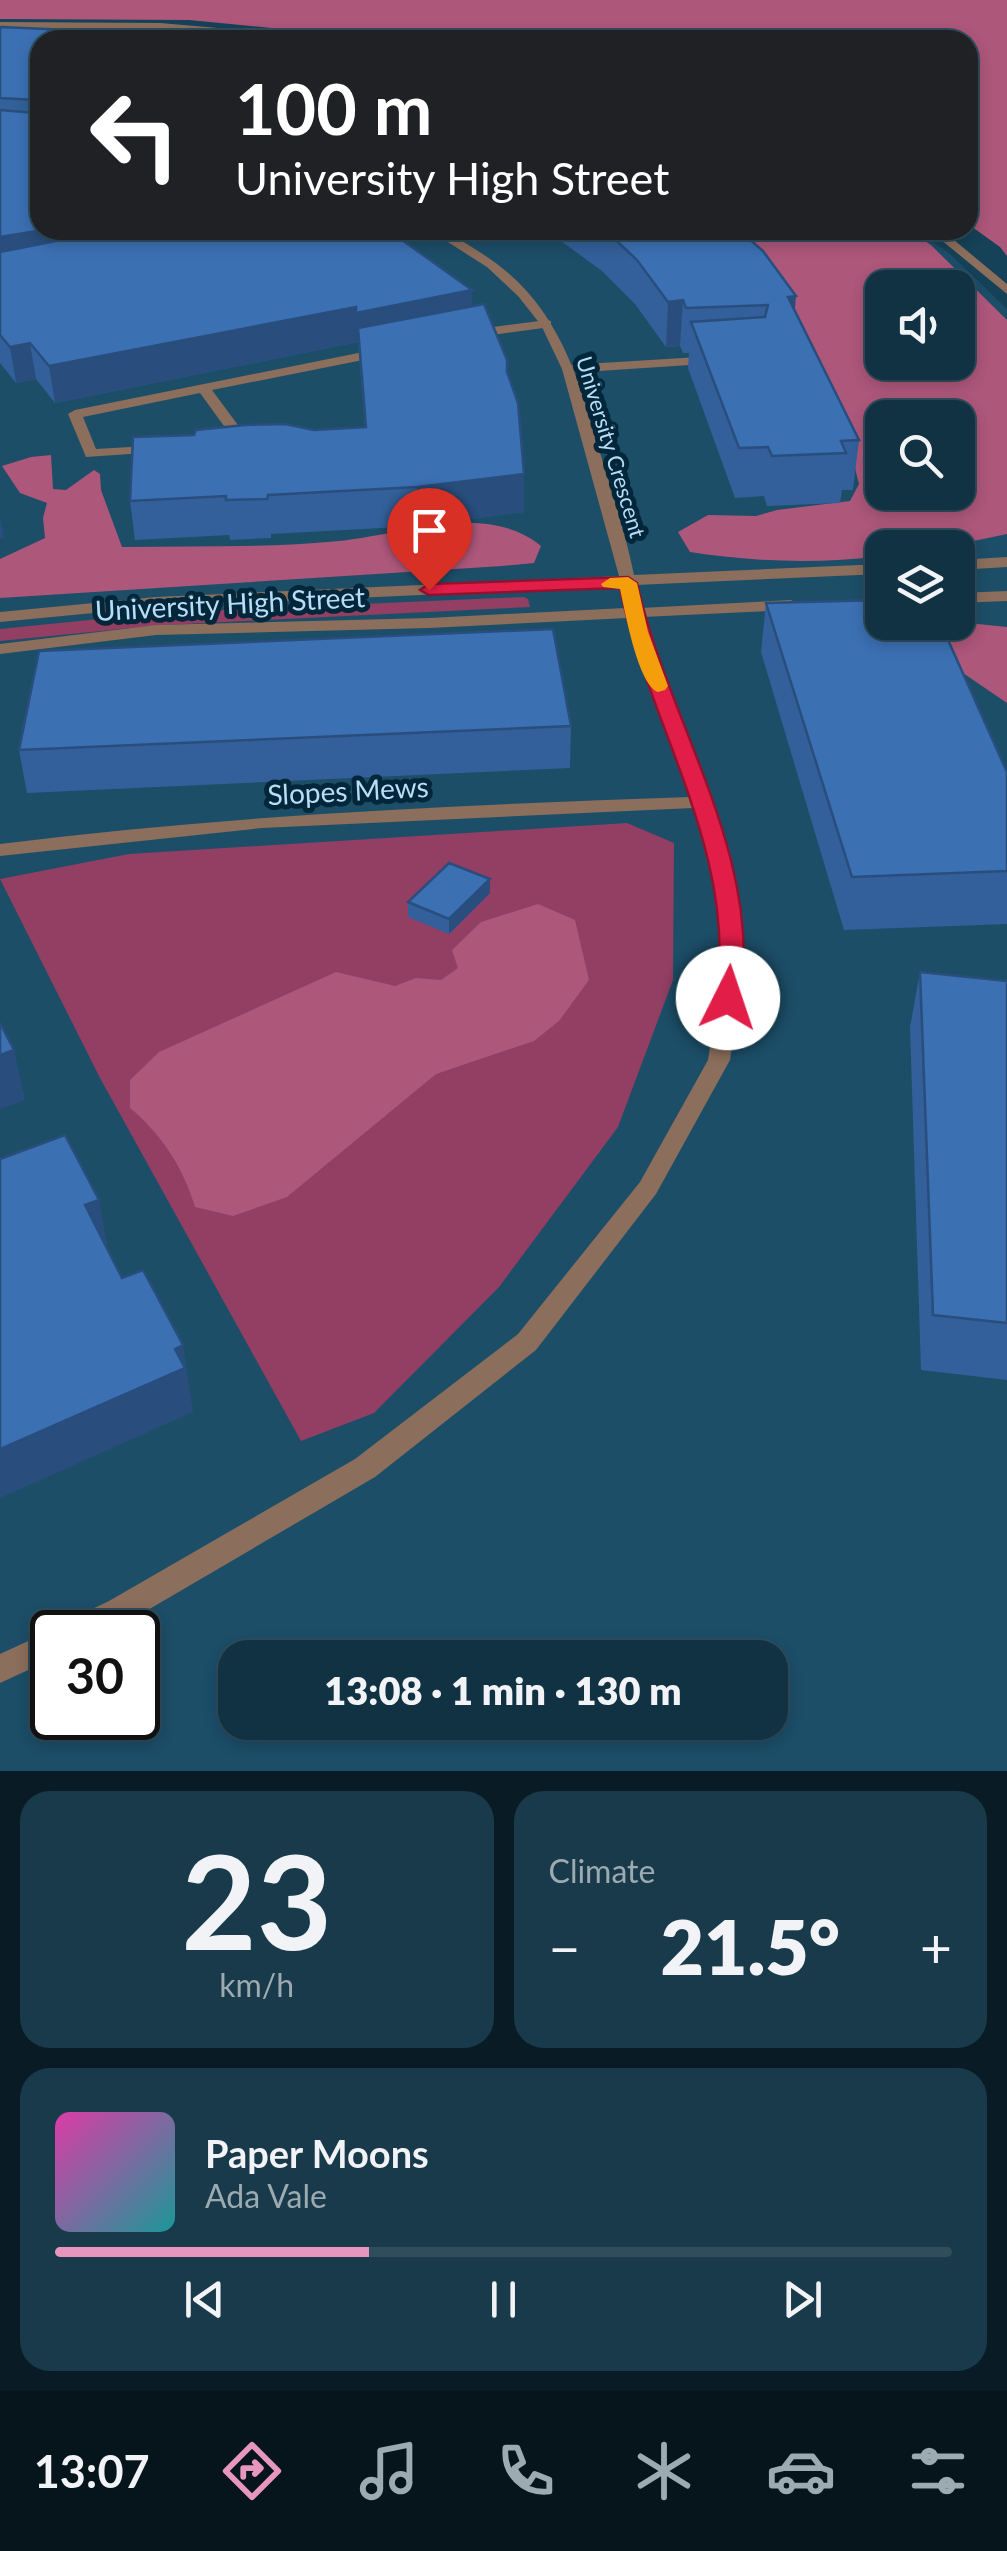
<!DOCTYPE html>
<meta charset="utf-8">
<style>
body{margin:0;font-family:Lato,sans-serif;background:#193a4a;color:#f1f3f6;height:100vh;display:flex;flex-direction:column;font-size:38px;white-space:nowrap}
*{box-sizing:border-box;margin:0}
p{font-size:32px;color:#9caab2}
.icon{flex:none;width:55px;height:55px;fill:none;stroke:currentColor;stroke-width:2;stroke-linecap:round;stroke-linejoin:round}
.map{position:relative;height:1771px;overflow:hidden}
.panel{display:flex;flex-direction:column;gap:20px;padding:20px;background:#091c25;flex:1}
.panel>*{flex:none}
.banner{position:absolute;left:30px;top:30px;width:948px;height:210px;border-radius:30px;box-shadow:0 5px 15px #0003,0 0 0 2px #304d5c;background:#202124;color:#fff;overflow:hidden}
.buttons{position:absolute;left:865px;top:270px;display:grid;gap:20px}
.buttons a{display:grid;place-items:center;width:110px;height:110px;border-radius:20px;background:#103243;box-shadow:0 5px 15px #0003,0 0 0 2px #304d5c;font-size:50px}
.speed{position:absolute;left:30px;top:1610px;display:flex;gap:20px;font-size:50px;font-weight:700;text-align:center}
.speed>*{display:grid;place-content:center;width:130px;height:130px;border-radius:50%;background:#103243;box-shadow:0 5px 15px #0003,0 0 0 2px #304d5c;line-height:1}
.speed .limit{border:5px solid #111;border-radius:15px;background:#fff;color:#111}
.pin{position:absolute;display:grid;place-items:center;width:85px;height:85px;color:#fff;margin:-102px -42px;border-radius:50% 50% 50% 0;rotate:-45deg;box-shadow:0 0 10px #0007}
.pin .icon{rotate:45deg}
.me{position:absolute;width:110px;margin:-55px;rotate:4deg;stroke-linejoin:round;filter:drop-shadow(0 0 8px #0008)}
.turn{display:flex;align-items:center;gap:35px;height:210px;padding:0 40px;font-size:45px}
.turn .icon{width:130px;height:130px;stroke-width:2.5}
.turn b{display:block;font-size:70px;line-height:85px}
.big{font-size:75px;font-weight:800;line-height:1.1}
.panel .widget{flex:1;display:flex;flex-direction:column;justify-content:center;gap:15px;min-width:0;padding:0 35px;border-radius:30px;background:#193a4a}
.panel .dial{align-items:center;gap:0}
.dial b{font-size:130px;line-height:1}
.song{display:flex;align-items:center;gap:30px}
.cover{width:120px;height:120px;border-radius:15px;background:linear-gradient(135deg,hsl(320 70% 55%),hsl(180 70% 35%))}
.played{height:10px;border-radius:5px;background:linear-gradient(90deg,#e797bd 35%,#304d5c 35%)}
.keys{display:flex;justify-content:space-around;direction:ltr}
.heat{display:flex;justify-content:space-between;align-items:center;font-size:55px;direction:ltr}
.panel .tiles{flex:1;display:grid;gap:20px;grid-template-columns:1fr 1fr}
.widget:last-child{grid-column:span 2}
.trip{position:absolute;left:218px;top:1640px;width:570px;height:100px;border-radius:30px;background:#103243;box-shadow:0 5px 15px #0003,0 0 0 2px #304d5c;font-weight:800;line-height:100px;text-align:center}
.tabs{display:flex;height:160px;justify-content:space-around;align-items:center;background:#06141b;color:#9caab2}
.tabs .icon{width:70px;height:70px}
.tabs .current{color:#e797bd}
.tabs b{font-size:45px;color:#f1f3f6}
.map>svg:first-child{display:block}
.built{fill:#1c4e68;fill-rule:evenodd}
.green{fill:#923f63}
.forest{fill:#ad577a;fill-rule:evenodd}
.lines{fill:none;stroke-linecap:round;stroke-linejoin:round}
.service{fill:#8b6e5b;fill-rule:evenodd}
.minor{fill:#8b6e5b;fill-rule:evenodd}
.tertiary{fill:#8b6e5b;fill-rule:evenodd}
.wall{fill:#33609a}
.shaded-wall{fill:#294e7d}
.building{fill:#3b70b3;stroke:#294e7d;stroke-width:2.5}
.route{fill:#e11d48;stroke:#92132f;stroke-width:2.5}
.slow{fill:#f59e0b}
.labels{text-anchor:middle;stroke-width:10;stroke-linejoin:round;paint-order:stroke}
.far-street-label{font-size:22px;fill:#b7def6;stroke:#03273a}
.street-label{font-size:28px;fill:#b7def6;stroke:#03273a}
</style>
<div class="map">
<svg width="1007" height="1771" viewBox="0 0 1007 1771">
<rect width="100%" height="100%" fill="#154259"/>
<path class="built" d="M0,29H151L312,40H40V230H916L950,254L1007,309V1771H0ZM882,288H958V362H882ZM882,418H958V492H882ZM882,548H958V622H882ZM52,1632H138V1718H52ZM235,1658H770V1722H235Z"/>
<g class="green">
<polygon points="524,597 528,599 530,607 162,625 0,641 0,629 159,613"/>
<polygon points="627,823 674,843 673,980 618,1127 499,1287 374,1413 301,1441 100,1078 0,879 129,854"/>
</g>
<g class="forest">
<polygon points="0,0 1007,0 1007,256 1000,247 968,224 968,40 406,40 346,29 313,32 189,20 0,19"/>
<path d="M694,230H908L931,245L1007,320V534L945,547L882,548V556C818,564 754,562 690,552L678,532L708,515L756,516L777,510L850,501L859,484L848,440ZM882,288H958V362H882ZM882,418H958V492H882Z"/>
<path d="M51,455L53,489L66,490L94,470L100,474L101,490L122,547C194,546 267,548 339,541C402,535 487,501 541,546L534,563L502,566L0,598V559L45,538L43,518L47,503L20,493L2,466L31,457Z"/>
<polygon points="958,622 1007,627 1007,703 963,673 941,639"/>
<path d="M538,904L575,920L589,980L559,1021L534,1041L436,1074L287,1197L233,1216L195,1207C183,1167 162,1135 130,1108V1080L159,1052L336,972L395,986L416,978L441,980L458,968L452,950L481,922Z"/>
</g>
<g class="lines">
<g class="service">
<polygon points="547,320 551,321 551,327 470,338 464,334 470,330"/>
<polygon points="383,348 389,352 388,355 212,390 249,440 242,444 228,444 226,441 232,437 200,393 83,417 96,449 164,445 164,451 159,452 86,457 68,414 75,410"/>
<polygon points="715,356 720,357 720,363 569,373 562,369 569,365"/>
</g>
<g class="minor">
<path d="M429,230C448,230 462,241 478,251C557,299 577,373 601,456C613,496 626,535 634,575L882,564V574L636,585L641,608L791,600L799,605L791,610L643,617L710,802L739,900L744,967L730,1060L656,1194L536,1350L375,1477L129,1621L106,1632H61L65,1622L109,1601L355,1459L518,1334L640,1182L708,1060L722,967L719,900L693,808L262,828L0,856V844C229,815 459,805 690,797L627,618L429,628L156,635L0,654V644L156,625L429,618L625,608L620,586L156,607L0,622V612L156,597L619,576L562,369L541,325L518,296L487,267Z"/>
<polygon points="1007,557 1007,567 958,570 958,560"/>
<polygon points="1007,591 1007,601 958,603 958,593"/>
<polygon points="52,1630 59,1632 52,1632 52,1659 0,1683 0,1654"/>
</g>
<g class="tertiary">
<polygon points="0,22 160,23 358,40 160,29 0,28"/>
<polygon points="929,230 942,230 1007,284 1007,294"/>
</g>
</g>
<g class="wall">
<polygon points="0,28 183,35 40,230 389,230 472,290 472,306 507,374 524,512 418,526 271,534 271,538 230,540 229,535 135,540 130,501 314,430 365,427 358,342 55,403 36,379 16,383 0,363"/>
<polygon points="546,230 739,230 795,310 859,440 853,490 842,490 840,503 767,506 764,496 735,498 688,368 689,353 683,353 680,346 666,347 635,304 602,271"/>
<polygon points="766,603 1007,772 1007,924 844,930 761,652"/>
<polygon points="571,726 570,768 27,793 19,750"/>
<polygon points="490,879 490,893 449,934 408,917 408,902"/>
<polygon points="920,972 1007,981 1007,1380 921,1370 910,1027"/>
</g>
<g class="shaded-wall">
<polygon points="43,230 197,230 0,271 0,237"/>
<polygon points="472,290 472,325 358,328 358,349 356,313"/>
<polygon points="796,296 792,342 788,297"/>
<polygon points="683,300 680,346 666,347 668,302"/>
<polygon points="356,307 358,342 55,403 49,366"/>
<polygon points="30,343 36,379 16,383 10,347"/>
<polygon points="524,474 524,512 418,526 417,487"/>
<polygon points="0,515 4,538 0,539"/>
<polygon points="490,879 490,893 449,934 449,919"/>
<polygon points="14,1050 25,1100 0,1109 0,1055"/>
<polygon points="99,1200 107,1244 94,1249 85,1205"/>
<polygon points="183,1345 193,1412 0,1498 0,1449"/>
</g>
<g class="building">
<polygon points="1,27 183,35 192,29 271,35 264,40 40,40 40,230 43,230 0,237 0,110 35,113 39,109 36,100 0,98 0,28"/>
<polygon points="131,230 286,230 295,234 302,230 388,230 472,290 356,313 356,307 49,366 30,343 10,347 0,335 0,252 86,235"/>
<polygon points="605,230 739,230 763,251 796,296 788,297 859,440 841,441 846,453 772,456 768,447 739,448 691,322 765,317 768,305 686,308 683,300 668,302 637,260"/>
<polygon points="484,304 507,360 507,372 518,403 524,474 417,487 268,495 267,499 226,500 226,496 130,501 133,437 194,435 196,430 245,425 285,424 314,430 366,427 358,328"/>
<polygon points="882,600 882,622 940,622 1007,772 1007,871 852,877 766,603"/>
<polygon points="553,629 571,726 19,750 39,651"/>
<polygon points="449,863 490,879 449,919 408,902"/>
<polygon points="920,972 1007,981 1007,1323 933,1315"/>
<polygon points="0,1023 14,1050 0,1055"/>
<polygon points="65,1135 99,1200 85,1205 122,1278 143,1270 183,1345 175,1349 185,1368 0,1449 0,1159"/>
</g>
<path class="route" d="M628,577L637,583C667,720 762,853 741,998L728,1006L716,998C739,855 648,724 620,588L429,595L420,590L429,584Z"/>
<path class="slow" d="M628,577L637,583L648,632L668,686L665,690L658,692C638,685 625,611 620,589L603,587L601,584L610,578Z"/>
<g class="labels">
<g class="far-street-label">
<text transform="translate(611 447) rotate(73)" y="8">University Crescent</text>
</g>
<g class="street-label">
<text transform="translate(230 604) rotate(-3)" y="10">University High Street</text>
<text transform="translate(348 791) rotate(-3)" y="10">Slopes Mews</text>
</g>
</g>
</svg>
<div class="buttons">
<a><svg class="icon" aria-label="sound" viewBox="0 0 24 24"><path d="M4 9h4l5-4v14l-5-4H4zM17 9q2 3 0 6"/></svg></a>
<a><svg class="icon" aria-label="search" viewBox="0 0 24 24"><circle cx="10" cy="10" r="6"/><path d="M15 15l6 6"/></svg></a>
<a><svg class="icon" aria-label="layers" viewBox="0 0 24 24"><path d="M12 4l9 5-9 5-9-5zM3 14l9 5 9-5"/></svg></a>
</div>
<div class="speed"><div class="limit">30</div></div>
<div class="pin" style="left:429px;top:590px;background:#d93025"><svg class="icon" aria-label="arrive" viewBox="0 0 24 24"><path d="M6 21V4h12l-3 4 3 4H6"/></svg></div>
<svg class="me" style="left:728px;top:998px" viewBox="-20 -20 40 40"><circle r="19" fill="#fff"/><path d="M0-13L10 11 0 6-10 11z" fill="#e11d48"/></svg>
<div class="trip">13:08 · 1 min · 130 m</div>
<div class="banner">
<div class="turn"><svg class="icon" aria-label="left" viewBox="0 0 24 24"><path d="M17 20v-9H6M10 6l-5 5 5 5"/></svg><div><b>100 m</b>University High Street</div></div>
</div>
</div>
<section class="panel">
<div class="tiles">
<div class="widget dial"><b>23</b><p>km/h</p></div>
<div class="widget"><p>Climate</p>
<div class="heat"><a>−</a><b class="big">21.5°</b><a>+</a></div>
</div>
<div class="widget">
<div class="song"><i class="cover"></i><div><b>Paper Moons</b><p>Ada Vale</p></div></div>
<div class="played"></div>
<div class="keys"><svg class="icon" aria-label="previous" viewBox="0 0 24 24"><path d="M18 5L8 12l10 7zM5 5v14"/></svg><svg class="icon" aria-label="pause" viewBox="0 0 24 24"><path d="M8 5v14M16 5v14"/></svg><svg class="icon" aria-label="next" viewBox="0 0 24 24"><path d="M6 5l10 7-10 7zM19 5v14"/></svg></div>
</div>
</div>
</section>
<nav class="tabs">
<b>13:07</b>
<svg class="icon current" aria-label="directions" viewBox="0 0 24 24"><path d="M12 3l9 9-9 9-9-9zM9 14v-3h6M13 9l2 2-2 2"/></svg>
<svg class="icon" aria-label="music" viewBox="0 0 24 24"><path d="M9 18V5l10-2v13"/><circle cx="6" cy="18" r="3"/><circle cx="16" cy="16" r="3"/></svg>
<svg class="icon" aria-label="phone" viewBox="0 0 24 24"><path d="M5 4h4l2 5-3 2q2 4 5 5l2-3 5 2v4C11 20 4 13 5 4z"/></svg>
<svg class="icon" aria-label="climate" viewBox="0 0 24 24"><path d="M12 3v18M4 7l16 10M4 17L20 7"/></svg>
<svg class="icon" aria-label="car" viewBox="0 0 24 24"><path d="M5 17H2v-5l4-1 3-4h7l3 4 3 1v5h-3M9 17h6M6 11h13"/><circle cx="7" cy="17" r="2"/><circle cx="17" cy="17" r="2"/></svg>
<svg class="icon" aria-label="filters" viewBox="0 0 24 24"><path d="M4 7h16M4 17h16"/><circle cx="9" cy="7" r="2"/><circle cx="15" cy="17" r="2"/></svg>
</nav>
